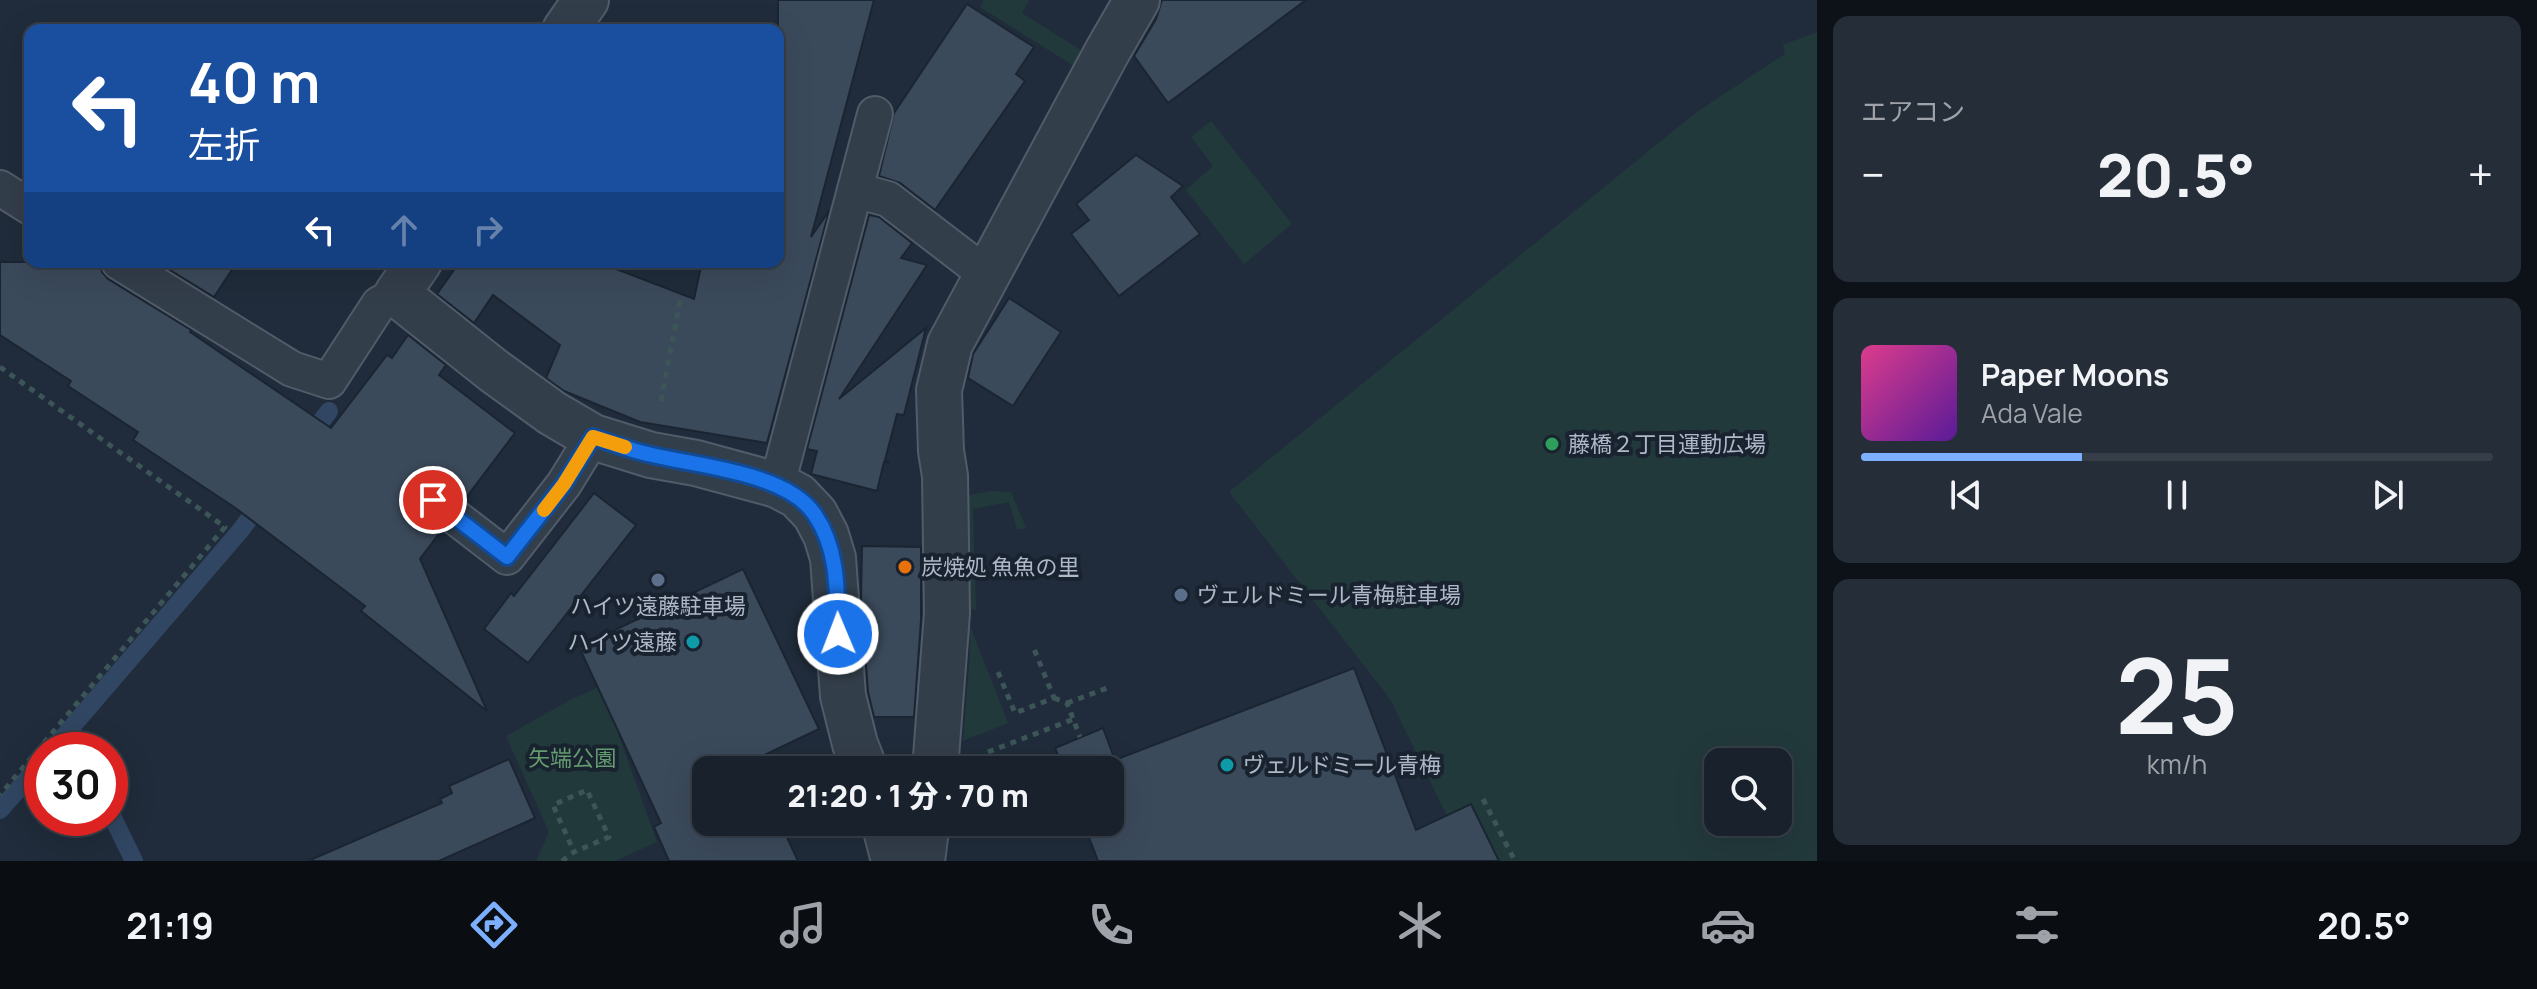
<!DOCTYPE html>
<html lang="ja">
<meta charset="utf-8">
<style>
body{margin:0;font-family:Manrope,"Noto Sans JP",sans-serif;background:#252e38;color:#f1f3f6;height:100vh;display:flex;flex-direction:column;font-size:30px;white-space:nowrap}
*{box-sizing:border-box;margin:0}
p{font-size:26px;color:#9fa3a9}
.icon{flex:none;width:44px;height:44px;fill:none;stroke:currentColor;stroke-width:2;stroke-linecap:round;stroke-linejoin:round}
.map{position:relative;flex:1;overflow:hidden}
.sheet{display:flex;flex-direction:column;gap:16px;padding:16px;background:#0d1218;width:720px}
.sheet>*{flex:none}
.hud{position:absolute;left:24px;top:24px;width:760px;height:244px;border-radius:16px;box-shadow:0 8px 32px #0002,0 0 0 2px #363e48;background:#1a4fa0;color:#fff;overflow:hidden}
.buttons{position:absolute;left:1704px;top:748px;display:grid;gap:16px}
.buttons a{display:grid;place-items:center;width:88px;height:88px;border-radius:16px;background:#18212c;box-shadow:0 8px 32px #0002,0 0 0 2px #363e48;font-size:40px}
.speed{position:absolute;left:24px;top:732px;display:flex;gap:16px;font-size:40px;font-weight:700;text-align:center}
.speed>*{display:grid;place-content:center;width:104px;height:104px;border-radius:50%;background:#18212c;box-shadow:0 8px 32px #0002,0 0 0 2px #363e48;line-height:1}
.speed .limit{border:12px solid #d22;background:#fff;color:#111}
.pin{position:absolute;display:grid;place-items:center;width:68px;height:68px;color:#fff;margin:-34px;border:4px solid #fff;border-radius:50%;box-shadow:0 2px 8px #0007}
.me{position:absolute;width:88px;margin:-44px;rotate:359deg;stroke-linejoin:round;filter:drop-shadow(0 0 6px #0008)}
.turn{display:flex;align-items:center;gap:28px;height:168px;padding:0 32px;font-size:36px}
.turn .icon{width:104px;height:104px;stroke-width:2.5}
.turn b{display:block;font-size:56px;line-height:68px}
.lanes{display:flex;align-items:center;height:76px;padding:0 32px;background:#0003;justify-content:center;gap:40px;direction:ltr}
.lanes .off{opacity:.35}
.big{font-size:60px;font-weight:800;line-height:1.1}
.sheet .card{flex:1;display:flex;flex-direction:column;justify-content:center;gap:12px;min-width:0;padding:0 28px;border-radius:16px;background:#252e38}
.sheet .dial{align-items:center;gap:0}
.dial b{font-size:104px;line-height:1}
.song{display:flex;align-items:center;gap:24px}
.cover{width:96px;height:96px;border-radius:12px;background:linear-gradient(135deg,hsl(330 70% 55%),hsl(270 70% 35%))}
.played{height:8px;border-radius:4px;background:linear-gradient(90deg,#7cb0ff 35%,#363e48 35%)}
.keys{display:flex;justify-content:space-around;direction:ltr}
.heat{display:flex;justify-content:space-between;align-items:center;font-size:44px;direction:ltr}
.trip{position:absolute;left:692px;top:756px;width:432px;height:80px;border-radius:16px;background:#18212c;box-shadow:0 8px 32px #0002,0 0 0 2px #363e48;font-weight:800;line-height:80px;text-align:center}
.tabs{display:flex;height:128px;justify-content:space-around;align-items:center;background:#0a0d12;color:#9fa3a9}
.tabs .icon{width:56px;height:56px}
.tabs .on{color:#7cb0ff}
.tabs b{font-size:36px;color:#f1f3f6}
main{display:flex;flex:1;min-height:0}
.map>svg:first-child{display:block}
.green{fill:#22393c;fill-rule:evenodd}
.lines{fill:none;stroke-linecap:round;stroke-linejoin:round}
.stream{stroke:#304662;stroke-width:18}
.building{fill:#3b4a5b;stroke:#1b2532;stroke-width:2}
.service-casing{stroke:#515b69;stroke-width:38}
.minor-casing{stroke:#515b69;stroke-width:48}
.path{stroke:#3c5557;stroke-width:5;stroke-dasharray:6 6;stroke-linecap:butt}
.service{stroke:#333e4b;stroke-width:34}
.minor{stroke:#333e4b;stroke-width:44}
.route-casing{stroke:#114b97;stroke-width:20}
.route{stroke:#1a73e8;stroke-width:14}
.slow{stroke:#f59e0b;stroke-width:14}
.leisure-dot{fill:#2e9e5b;stroke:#192330;stroke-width:3}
.food-dot{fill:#e8710a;stroke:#192330;stroke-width:3}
.service-dot{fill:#5c6f8a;stroke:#192330;stroke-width:3}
.culture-dot{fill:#0f9aa8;stroke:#192330;stroke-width:3}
.labels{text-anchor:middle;stroke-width:8;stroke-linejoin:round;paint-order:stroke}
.poi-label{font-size:22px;fill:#aeb8c8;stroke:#192330;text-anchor:start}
.park-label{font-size:22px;fill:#639a6f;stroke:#192330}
</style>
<main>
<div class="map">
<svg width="1817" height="861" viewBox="0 0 1817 861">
<rect width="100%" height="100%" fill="#202c3b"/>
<g class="green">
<polygon points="984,0 1029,0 1022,13 1085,53 1077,68 980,7"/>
<path d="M1817,32V861H1469L1390,699L1229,492L1698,111L1785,54L1783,45ZM1718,762H1778V822H1718Z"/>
<polygon points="1211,121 1292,224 1244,264 1186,190 1213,166 1191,137"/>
<polygon points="991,491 1011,492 1026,528 1017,530 1009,502 973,509 976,610 969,609 964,496"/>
<polygon points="969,623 1008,723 963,741 970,653"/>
<polygon points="601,686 657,842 615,861 536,861 549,832 506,736 570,700"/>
</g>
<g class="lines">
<g class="stream">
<polyline points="308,439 329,411"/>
<polyline points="70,730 80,750"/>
<polyline points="52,750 240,531 264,499"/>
<polyline points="0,810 42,762"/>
<polyline points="110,812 134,861"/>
</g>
</g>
<g class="building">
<polygon points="778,0 874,0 811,237 829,211 767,443 640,422 564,391 546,378 560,345 493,295 474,323 437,294 456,267 449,262 598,262 694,299 702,262 778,262"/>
<polygon points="1162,0 1306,0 1168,103 1134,56 1156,19"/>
<polygon points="967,4 1034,47 1016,74 1025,81 935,210 900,183 879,176 894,113"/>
<polygon points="1136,155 1183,186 1171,197 1200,234 1119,296 1071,234 1089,220 1076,204"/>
<polygon points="869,215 879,217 912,243 901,258 927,265 839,399 926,328 904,415 897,414 885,460 889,463 884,462 877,491 811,474 817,451 807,449"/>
<polygon points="0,262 99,262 102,272 108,279 191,330 190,332 331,428 387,355 392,358 408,335 446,365 439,375 515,433 465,499 445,484 435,480 426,481 418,487 413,498 414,507 420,515 441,531 420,559 487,711 361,611 365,606 234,507 133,440 138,432 68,386 71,381 0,335"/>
<polygon points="157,262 237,262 214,297"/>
<polygon points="1009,298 1061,332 1013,406 968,378 973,354"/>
<polygon points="594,493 636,525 528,663 484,629 511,593 514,596"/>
<polygon points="862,546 921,547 921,620 914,717 874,717 868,692 861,598"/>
<polygon points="743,569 819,729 752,761 756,770 706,770 706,822 780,822 798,861 669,861 654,827 661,823 579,647"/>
<polygon points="1354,668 1416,830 1471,804 1499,861 1098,861 1083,822 1110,822 1110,770 1064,770 1055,748 1103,728 1115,760"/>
<polygon points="509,759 535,818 439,861 308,861 442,803 440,799 452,793 449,786"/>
</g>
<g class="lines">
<g class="service-casing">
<g id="service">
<polyline points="0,188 30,207"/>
<polyline points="855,190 888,199 987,275"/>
<polyline points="119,262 292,369 329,381 379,304 397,294"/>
<polyline points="777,485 875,114"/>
<polyline points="433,500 507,557 564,484 593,437"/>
</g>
</g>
<g class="minor-casing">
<g id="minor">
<polyline points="565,30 586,0"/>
<polyline points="419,262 397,294 494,371 552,413 593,437 651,455 696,463 777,485 798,496 815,514 826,535 833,558 843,696 855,744 865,770"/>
<polyline points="935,770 947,613 945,476 941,451 939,390 950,344 1107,52 1137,0"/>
<polyline points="884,822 894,861"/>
<polyline points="922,861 927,822"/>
</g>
</g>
<g class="path">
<polyline points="0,367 225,527 0,795"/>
<polyline points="661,401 681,295"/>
<polyline points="998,672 1015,713 1054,698 1034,649"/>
<polyline points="1054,698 1067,703 1080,737"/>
<polyline points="1067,703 1110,687"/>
<polyline points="988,752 1074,719"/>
<polyline points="1483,799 1515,861"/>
<polyline points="562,861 574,852 609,837 587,790 553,805 574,852"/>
</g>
<use href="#service" class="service"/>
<use href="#minor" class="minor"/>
</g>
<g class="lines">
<g class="route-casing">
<path id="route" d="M433,500L507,557L564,484L593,437C612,443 632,451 652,455C698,466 788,473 815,515C839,550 837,594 838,634"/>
</g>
<use href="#route" class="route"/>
<polyline class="slow" points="544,510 564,484 593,437 625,447"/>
</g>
<circle class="leisure-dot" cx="1552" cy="444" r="8"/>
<circle class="food-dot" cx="905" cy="567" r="8"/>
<g class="service-dot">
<circle cx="658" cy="580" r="8"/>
<circle cx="1181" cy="595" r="8"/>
</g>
<g class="culture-dot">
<circle cx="693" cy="642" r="8"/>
<circle cx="1227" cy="765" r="8"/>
</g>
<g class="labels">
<g class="poi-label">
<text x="1568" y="452">藤橋２丁目運動広場</text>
<text x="921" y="575">炭焼処 魚魚の里</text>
<text x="1197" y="603">ヴェルドミール青梅駐車場</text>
<text x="658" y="614" text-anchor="middle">ハイツ遠藤駐車場</text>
<text x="677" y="650" text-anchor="end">ハイツ遠藤</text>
<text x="1243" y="773">ヴェルドミール青梅</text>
</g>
<g class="park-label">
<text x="572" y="766">矢端公園</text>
</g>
</g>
</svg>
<div class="buttons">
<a><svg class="icon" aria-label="search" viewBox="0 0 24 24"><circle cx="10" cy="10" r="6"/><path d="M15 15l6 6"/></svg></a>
</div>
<div class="speed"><div class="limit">30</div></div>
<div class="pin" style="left:433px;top:500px;background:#d93025"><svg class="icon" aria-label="arrive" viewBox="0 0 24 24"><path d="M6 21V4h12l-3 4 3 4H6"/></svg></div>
<svg class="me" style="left:838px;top:634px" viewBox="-20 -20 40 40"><circle r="17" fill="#1a73e8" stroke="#fff" stroke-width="3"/><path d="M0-11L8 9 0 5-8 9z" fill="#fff"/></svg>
<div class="trip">21:20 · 1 分 · 70 m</div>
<div class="hud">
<div class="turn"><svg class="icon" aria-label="left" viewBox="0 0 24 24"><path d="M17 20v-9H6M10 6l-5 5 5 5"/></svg><div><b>40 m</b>左折</div></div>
<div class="lanes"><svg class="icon" aria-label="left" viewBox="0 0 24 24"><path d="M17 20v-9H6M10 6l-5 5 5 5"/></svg><svg class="icon off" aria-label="ahead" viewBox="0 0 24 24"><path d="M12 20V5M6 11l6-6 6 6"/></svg><svg class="icon off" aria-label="right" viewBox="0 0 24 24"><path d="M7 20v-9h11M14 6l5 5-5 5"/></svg></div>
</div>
</div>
<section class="sheet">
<div class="card"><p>エアコン</p>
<div class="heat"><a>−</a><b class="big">20.5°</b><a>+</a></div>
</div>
<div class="card">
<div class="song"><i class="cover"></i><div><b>Paper Moons</b><p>Ada Vale</p></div></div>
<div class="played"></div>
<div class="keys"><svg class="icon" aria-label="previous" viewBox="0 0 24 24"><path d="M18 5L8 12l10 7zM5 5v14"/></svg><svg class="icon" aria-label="pause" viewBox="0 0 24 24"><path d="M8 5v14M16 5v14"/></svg><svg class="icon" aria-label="next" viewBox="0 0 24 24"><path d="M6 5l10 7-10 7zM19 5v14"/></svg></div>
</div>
<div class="card dial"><b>25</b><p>km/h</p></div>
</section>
</main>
<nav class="tabs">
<b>21:19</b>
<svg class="icon on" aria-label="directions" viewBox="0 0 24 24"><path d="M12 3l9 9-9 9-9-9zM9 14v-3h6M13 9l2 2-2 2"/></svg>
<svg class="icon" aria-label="music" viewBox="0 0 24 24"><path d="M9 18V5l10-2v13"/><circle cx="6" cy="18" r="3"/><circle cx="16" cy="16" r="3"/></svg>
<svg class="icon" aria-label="phone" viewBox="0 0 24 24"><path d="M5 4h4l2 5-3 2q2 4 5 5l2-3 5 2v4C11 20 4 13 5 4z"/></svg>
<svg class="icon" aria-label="climate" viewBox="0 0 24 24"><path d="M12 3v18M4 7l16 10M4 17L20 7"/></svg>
<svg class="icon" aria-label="car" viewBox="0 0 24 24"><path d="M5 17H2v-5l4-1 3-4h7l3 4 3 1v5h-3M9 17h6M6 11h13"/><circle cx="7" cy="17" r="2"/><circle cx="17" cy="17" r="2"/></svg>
<svg class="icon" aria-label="filters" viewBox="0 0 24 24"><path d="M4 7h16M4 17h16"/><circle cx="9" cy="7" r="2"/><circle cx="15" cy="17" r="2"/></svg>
<b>20.5°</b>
</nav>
